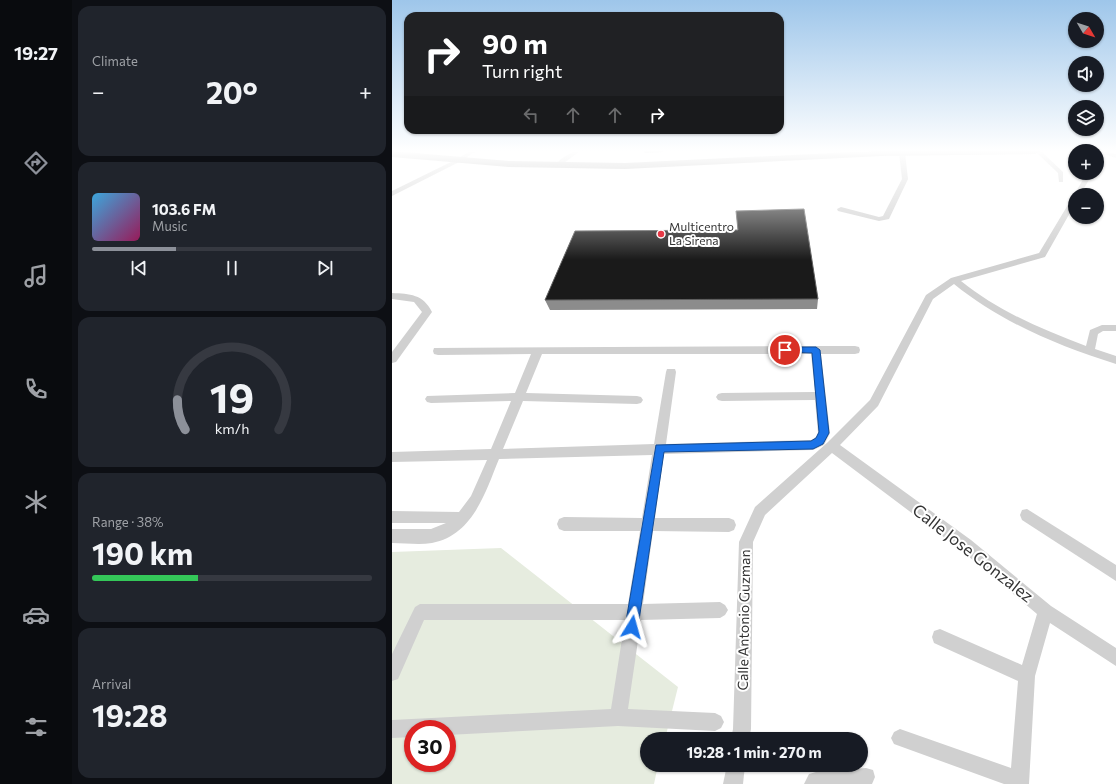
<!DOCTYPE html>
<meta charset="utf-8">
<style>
body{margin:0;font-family:Commissioner,sans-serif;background:#20242c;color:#f1f3f6;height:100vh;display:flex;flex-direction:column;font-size:15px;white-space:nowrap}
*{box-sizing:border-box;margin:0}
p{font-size:13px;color:#9ea1a6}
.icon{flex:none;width:22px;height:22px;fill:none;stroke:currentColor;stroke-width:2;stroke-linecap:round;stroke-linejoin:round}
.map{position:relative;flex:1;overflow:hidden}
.panel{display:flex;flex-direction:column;gap:6px;padding:6px;background:#0d0f14;width:320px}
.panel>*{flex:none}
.hud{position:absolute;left:12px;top:12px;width:380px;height:122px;border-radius:12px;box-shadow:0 1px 3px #0004;background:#202124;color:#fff;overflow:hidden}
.needle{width:26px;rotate:129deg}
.buttons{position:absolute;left:676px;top:12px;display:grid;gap:8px}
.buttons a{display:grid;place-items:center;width:36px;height:36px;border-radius:50%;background:#171b24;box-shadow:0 1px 3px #0004;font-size:20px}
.speed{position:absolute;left:12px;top:720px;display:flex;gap:8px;font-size:20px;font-weight:700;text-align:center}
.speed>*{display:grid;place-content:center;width:52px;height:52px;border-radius:50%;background:#171b24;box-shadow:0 1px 3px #0004;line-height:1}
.speed .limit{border:6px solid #d22;background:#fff;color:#111}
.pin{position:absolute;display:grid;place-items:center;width:34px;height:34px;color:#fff;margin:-17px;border:2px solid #fff;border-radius:50%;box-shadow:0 1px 4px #0007}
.me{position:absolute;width:44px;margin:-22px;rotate:8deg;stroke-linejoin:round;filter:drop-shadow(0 0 3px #0008)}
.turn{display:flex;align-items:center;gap:14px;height:84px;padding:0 12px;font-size:18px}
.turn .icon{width:52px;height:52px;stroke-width:2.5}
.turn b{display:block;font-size:28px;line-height:34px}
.lanes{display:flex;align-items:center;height:38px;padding:0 12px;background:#0003;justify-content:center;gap:20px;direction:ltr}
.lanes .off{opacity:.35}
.big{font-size:30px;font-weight:700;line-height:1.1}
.panel .tile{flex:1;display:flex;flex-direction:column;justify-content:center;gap:6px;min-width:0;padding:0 14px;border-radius:12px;background:#20242c}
.panel .dial{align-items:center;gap:0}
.dial svg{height:104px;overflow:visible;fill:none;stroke:#363941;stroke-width:7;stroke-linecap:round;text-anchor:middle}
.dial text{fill:#f1f3f6;stroke:none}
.song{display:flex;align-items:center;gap:12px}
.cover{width:48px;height:48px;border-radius:6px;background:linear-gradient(135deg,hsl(200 70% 55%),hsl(330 70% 35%))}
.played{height:4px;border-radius:2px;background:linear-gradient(90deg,#8c9099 30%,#363941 30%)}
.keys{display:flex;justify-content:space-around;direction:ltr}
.heat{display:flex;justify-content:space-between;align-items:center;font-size:22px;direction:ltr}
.charge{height:6px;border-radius:3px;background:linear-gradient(90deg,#34c759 38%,#363941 0)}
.trip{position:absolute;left:248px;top:732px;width:228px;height:40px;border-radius:20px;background:#171b24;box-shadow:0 1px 3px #0004;font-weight:700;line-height:40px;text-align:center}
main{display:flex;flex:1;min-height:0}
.dock{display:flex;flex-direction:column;width:72px;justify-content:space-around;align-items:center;background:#090b0e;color:#9ea1a6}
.dock .icon{width:28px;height:28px}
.dock .selected{color:#8c9099}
.dock b{font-size:18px;color:#f1f3f6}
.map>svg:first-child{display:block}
.green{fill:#e6ecdf;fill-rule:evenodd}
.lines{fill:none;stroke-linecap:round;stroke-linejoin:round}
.minor{fill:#d0d0d0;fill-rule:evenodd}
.primary{fill:#ababab;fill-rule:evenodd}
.wall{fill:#8c8c8c}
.building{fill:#1a1a1a;stroke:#5f5f5f}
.route{fill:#1a73e8;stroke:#114b97}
.poi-dot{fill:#e63946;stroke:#fff;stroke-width:1.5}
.labels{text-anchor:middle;stroke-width:4;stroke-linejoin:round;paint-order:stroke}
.far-poi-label{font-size:12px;fill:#333;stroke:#fff;text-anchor:start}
.street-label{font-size:14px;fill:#333;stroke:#fff}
.near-street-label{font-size:17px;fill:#333;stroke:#fff}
</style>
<main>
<nav class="dock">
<b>19:27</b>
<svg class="icon selected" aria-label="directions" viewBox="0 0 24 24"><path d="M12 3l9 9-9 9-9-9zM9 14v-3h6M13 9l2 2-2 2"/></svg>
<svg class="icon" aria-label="music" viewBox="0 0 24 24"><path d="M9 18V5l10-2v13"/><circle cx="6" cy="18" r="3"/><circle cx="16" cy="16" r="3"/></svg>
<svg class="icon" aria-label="phone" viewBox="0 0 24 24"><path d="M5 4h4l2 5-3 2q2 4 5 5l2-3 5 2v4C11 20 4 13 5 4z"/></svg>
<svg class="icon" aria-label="climate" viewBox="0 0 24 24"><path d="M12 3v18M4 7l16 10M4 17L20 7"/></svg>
<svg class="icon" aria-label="car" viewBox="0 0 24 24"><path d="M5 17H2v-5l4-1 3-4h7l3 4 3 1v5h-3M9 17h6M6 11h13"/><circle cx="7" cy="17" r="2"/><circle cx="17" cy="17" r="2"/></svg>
<svg class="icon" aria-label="filters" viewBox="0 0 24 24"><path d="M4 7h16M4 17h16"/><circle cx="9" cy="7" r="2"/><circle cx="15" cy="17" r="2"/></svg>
</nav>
<section class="panel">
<div class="tile"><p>Climate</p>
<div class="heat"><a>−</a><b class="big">20°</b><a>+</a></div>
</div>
<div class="tile">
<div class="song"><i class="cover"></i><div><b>103.6 FM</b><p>Music</p></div></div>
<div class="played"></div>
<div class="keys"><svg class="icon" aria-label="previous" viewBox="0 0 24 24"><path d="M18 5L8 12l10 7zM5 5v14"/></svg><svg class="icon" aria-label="pause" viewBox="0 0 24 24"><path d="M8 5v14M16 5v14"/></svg><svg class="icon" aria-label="next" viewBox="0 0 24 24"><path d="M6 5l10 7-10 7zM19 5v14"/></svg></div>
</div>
<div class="tile dial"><svg viewBox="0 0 100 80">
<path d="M14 69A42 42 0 1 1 86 69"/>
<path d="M14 69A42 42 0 0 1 8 46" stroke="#8c9099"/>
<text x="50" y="56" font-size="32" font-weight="700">19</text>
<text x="50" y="72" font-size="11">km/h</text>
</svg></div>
<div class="tile"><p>Range · 38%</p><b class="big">190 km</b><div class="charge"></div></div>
<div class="tile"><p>Arrival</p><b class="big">19:28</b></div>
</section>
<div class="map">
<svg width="724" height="784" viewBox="0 0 724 784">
<rect width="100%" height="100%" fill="#fff"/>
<path class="green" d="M109,548L286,687L273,739H255V765H266L262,784H0V552ZM21,729H55V763H21Z"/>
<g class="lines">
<g class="minor">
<polygon points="78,151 84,151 69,161 0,196 0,191 65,159"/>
<polygon points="182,151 188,151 168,166 164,166 163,165 169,159"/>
<polygon points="510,151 513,153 516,179 497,219 487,221 446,211 445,209 449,207 487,217 491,216 510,179 507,153"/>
<polygon points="643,151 649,151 671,172 671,182 667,182 666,173"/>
<polygon points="702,151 711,151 724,154 724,158 712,154 707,162 705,163 706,153 705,151"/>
<path d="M695,173H701L688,195H683V204L653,257L569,281C606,311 649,329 694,346L698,330L710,325H724V331H711L706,334L703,349L724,356V364C666,346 609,322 562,284L541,299L486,406L448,445L579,540L659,606L724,648V666L658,623L643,676L637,784H612L502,744L499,738L502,732L508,729L619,768L626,681L542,643L540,637L542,631L548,629L630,665L645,614L569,550L440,453L373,515L361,542L359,729L357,739H339L341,729L347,542L363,507L436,442L478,400L534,295L559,278L647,253Z"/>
<path d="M0,293C18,294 31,294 40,312L4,362L0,363V352L30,312L22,302L0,299Z"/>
<path d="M424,346H463L467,347L468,350L467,353L463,354H429L438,433L432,445L421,450L272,454L263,518H337L342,520L344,525L342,530L337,532L261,531L251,604L328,602L333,605L336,610L333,615L328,618L249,620L236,709L323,713L329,716L332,722L329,728L323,731L226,726L55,735V729H21V737L0,738V720L219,709L233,620H32L6,679L0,681V654L23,607L28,604H236L248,531H172L167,529L165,524L167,519L172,517L250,518L260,455L107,459C93,493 81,535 40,543C27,545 13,543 0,543V529H39L54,523H0V511L67,512L79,496L95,460L0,462V452L99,449L119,401L39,403L35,402L33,399L35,396L123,393L139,354L46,355L42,354L41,351L42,348ZM150,354H419L423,392L330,393L326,394L324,397L326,400L330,401L423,400L426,433L424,437L419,440L274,444L284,372L283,369H275L274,372L262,444L111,449L131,401L245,404L249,403L251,400L249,397L245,396L134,393Z"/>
<polygon points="635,509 724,565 724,581 630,520 628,515 630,510"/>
<polygon points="335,765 353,765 351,784 331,784"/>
<polygon points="474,768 481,770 483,777 480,784 412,784 417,774 424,772"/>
</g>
<polygon class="primary" points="0,151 117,161 233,163 482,151 648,151 643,154 489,156 233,169 117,167 0,157"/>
</g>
<g class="wall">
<polygon points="252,151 271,151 271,152 253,153"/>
<polygon points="344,211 426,299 425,309 158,310 153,300 346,230"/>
</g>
<polygon class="building" points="412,209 426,299 153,300 183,231 346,230 344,211"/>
<linearGradient id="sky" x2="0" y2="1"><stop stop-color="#9ec6ea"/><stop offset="0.58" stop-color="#fff"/><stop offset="1" stop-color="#fff" stop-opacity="0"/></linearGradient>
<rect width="724" height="260" fill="url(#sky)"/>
<polygon class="route" points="393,347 424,347 428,350 437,433 431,444 421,449 272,452 246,627 244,632 240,634 235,632 233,627 264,445 419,441 424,438 427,432 420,353 390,352 389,350"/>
<circle class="poi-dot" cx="269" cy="234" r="4"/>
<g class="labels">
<g class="far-poi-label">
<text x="277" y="231">Multicentro<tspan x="277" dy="14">La Sirena</tspan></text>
</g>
<g class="street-label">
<text transform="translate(352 620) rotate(-89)" y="5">Calle Antonio Guzman</text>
</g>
<g class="near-street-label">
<text transform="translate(581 553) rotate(38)" y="6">Calle Jose Gonzalez</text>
</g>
</g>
</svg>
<div class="buttons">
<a><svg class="needle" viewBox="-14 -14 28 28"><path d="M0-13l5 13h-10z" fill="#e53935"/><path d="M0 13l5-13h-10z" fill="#9ea1a6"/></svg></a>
<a><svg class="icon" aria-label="sound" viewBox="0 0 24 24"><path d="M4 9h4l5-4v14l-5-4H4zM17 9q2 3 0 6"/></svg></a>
<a><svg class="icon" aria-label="layers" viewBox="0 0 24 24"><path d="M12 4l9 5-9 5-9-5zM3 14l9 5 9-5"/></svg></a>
<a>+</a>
<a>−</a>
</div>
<div class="speed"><div class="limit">30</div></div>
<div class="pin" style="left:393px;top:350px;background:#d93025"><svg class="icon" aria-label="arrive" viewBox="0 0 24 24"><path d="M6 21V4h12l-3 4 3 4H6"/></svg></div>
<svg class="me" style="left:240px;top:627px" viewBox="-20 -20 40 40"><path d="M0-17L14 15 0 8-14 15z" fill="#1a73e8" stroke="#fff" stroke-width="4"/></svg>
<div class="trip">19:28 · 1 min · 270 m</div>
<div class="hud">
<div class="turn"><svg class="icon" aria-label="right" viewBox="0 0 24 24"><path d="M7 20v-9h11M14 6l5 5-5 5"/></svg><div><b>90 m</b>Turn right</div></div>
<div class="lanes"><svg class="icon off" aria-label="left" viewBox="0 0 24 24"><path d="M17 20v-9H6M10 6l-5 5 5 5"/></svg><svg class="icon off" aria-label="ahead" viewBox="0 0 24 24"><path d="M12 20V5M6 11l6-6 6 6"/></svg><svg class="icon off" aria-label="ahead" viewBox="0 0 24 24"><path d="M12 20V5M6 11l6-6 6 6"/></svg><svg class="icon" aria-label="right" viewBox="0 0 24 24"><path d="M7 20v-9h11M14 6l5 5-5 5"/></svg></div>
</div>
</div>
</main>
